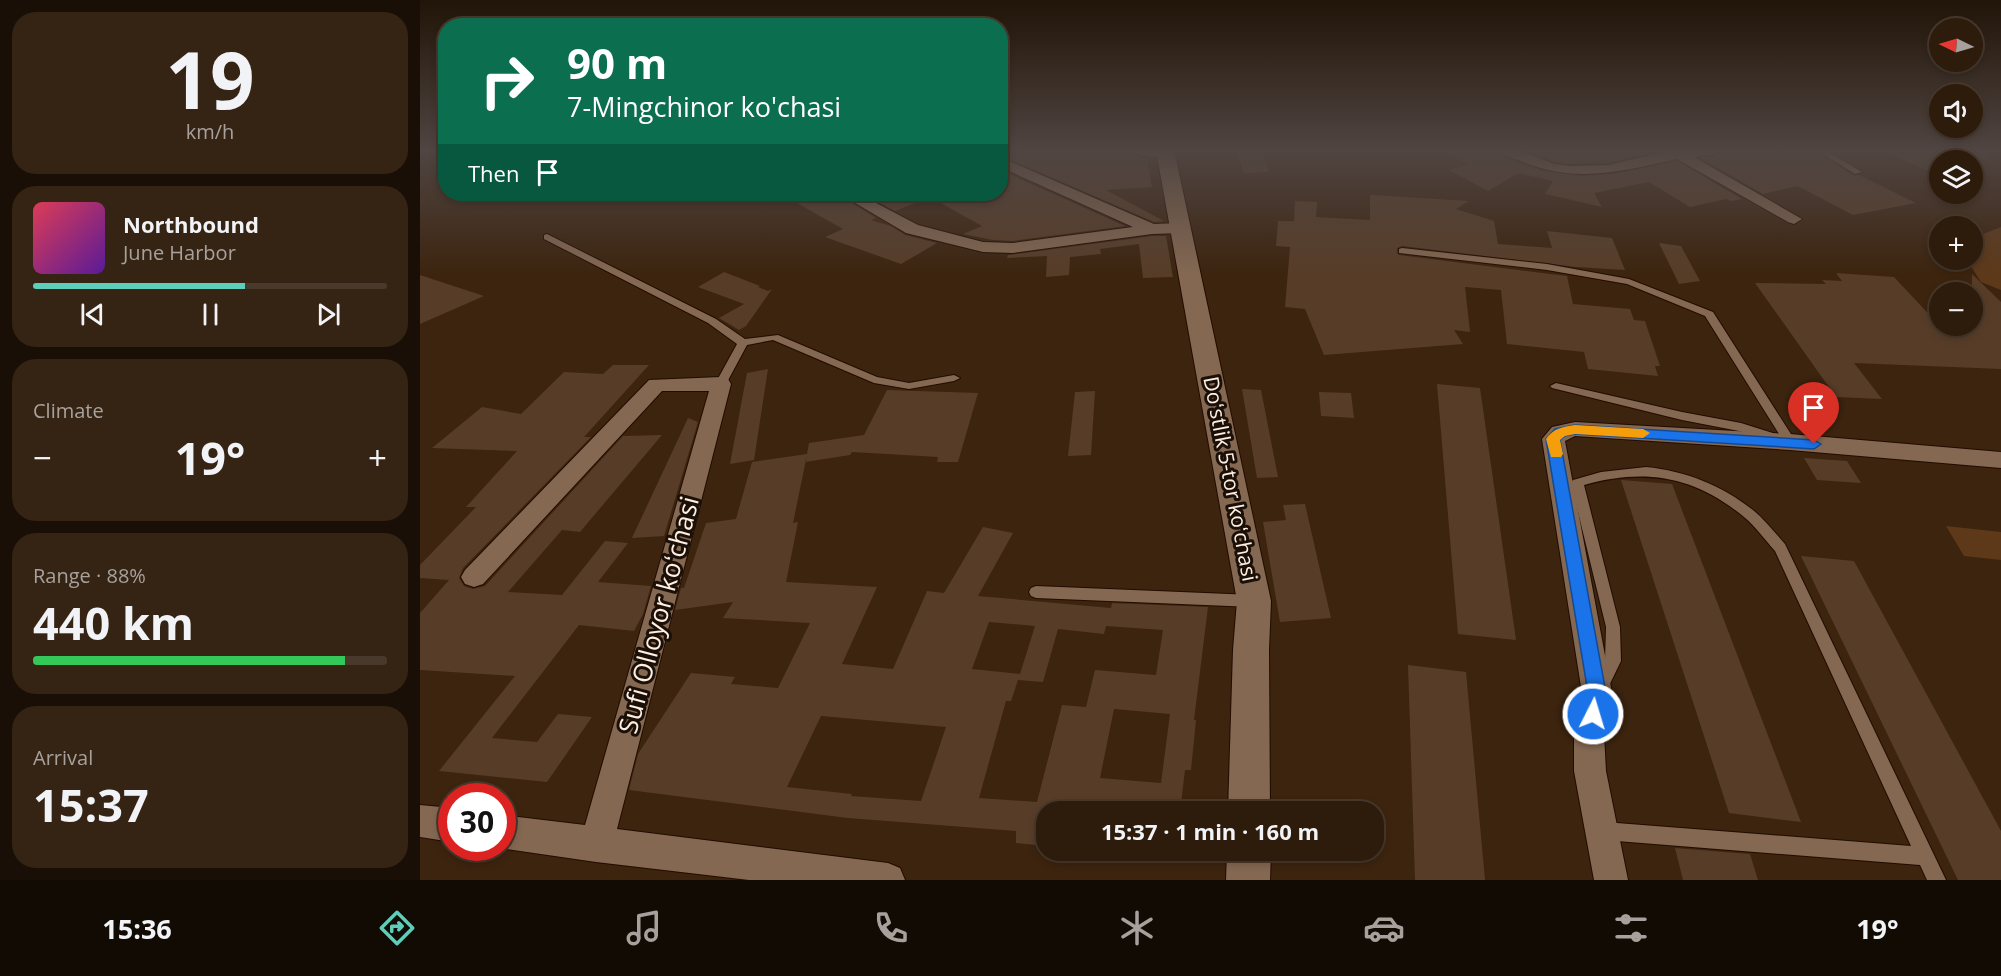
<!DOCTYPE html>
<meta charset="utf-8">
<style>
body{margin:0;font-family:"Open Sans",sans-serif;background:#352414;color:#f1f3f6;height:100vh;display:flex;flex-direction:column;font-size:22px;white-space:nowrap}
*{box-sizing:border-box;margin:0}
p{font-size:20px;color:#a7a19d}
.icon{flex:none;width:33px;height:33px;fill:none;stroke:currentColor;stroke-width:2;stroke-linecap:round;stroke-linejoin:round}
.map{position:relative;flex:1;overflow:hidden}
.panel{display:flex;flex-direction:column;gap:12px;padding:12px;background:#190f06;width:420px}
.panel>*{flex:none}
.banner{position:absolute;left:18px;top:18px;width:570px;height:183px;border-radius:24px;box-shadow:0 3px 9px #0003,0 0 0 2px #48392c;background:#0b6e4f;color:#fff;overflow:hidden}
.needle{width:39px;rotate:275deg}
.controls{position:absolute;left:1509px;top:18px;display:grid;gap:12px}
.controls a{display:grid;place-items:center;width:54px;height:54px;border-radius:50%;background:#2d1b0b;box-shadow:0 3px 9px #0003,0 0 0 2px #48392c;font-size:30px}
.speed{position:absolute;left:18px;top:783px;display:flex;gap:12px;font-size:30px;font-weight:700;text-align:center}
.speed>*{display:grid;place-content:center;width:78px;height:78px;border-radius:50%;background:#2d1b0b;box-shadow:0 3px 9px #0003,0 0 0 2px #48392c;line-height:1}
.speed .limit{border:9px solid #d22;background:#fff;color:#111}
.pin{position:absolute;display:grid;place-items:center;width:51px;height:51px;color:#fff;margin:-62px -26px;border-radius:50% 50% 50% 0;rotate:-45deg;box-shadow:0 0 6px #0007}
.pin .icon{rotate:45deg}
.me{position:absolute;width:66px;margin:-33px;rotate:5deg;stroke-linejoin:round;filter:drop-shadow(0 0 4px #0008)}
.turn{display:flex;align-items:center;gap:21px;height:126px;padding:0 30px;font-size:27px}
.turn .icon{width:78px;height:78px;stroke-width:2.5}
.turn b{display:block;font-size:42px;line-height:51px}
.then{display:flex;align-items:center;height:57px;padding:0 30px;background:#0003;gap:12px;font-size:22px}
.big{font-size:45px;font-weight:700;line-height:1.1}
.panel .tile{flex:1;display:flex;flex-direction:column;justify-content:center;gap:9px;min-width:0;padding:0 21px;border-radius:24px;background:#352414}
.panel .dial{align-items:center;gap:0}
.dial b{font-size:78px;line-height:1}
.song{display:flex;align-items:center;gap:18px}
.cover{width:72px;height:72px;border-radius:9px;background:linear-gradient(135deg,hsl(350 70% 55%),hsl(270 70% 35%))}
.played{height:6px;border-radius:3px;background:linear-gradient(90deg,#5cceba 60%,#48392c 60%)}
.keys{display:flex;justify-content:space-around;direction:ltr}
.heat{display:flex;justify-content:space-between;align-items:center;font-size:33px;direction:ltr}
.charge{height:9px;border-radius:4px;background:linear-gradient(90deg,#34c759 88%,#48392c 0)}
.trip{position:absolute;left:616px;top:801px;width:348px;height:60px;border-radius:24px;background:#2d1b0b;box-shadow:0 3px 9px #0003,0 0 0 2px #48392c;font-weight:700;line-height:60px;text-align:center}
.tabs{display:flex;height:96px;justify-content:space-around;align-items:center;background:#120b04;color:#a7a19d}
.tabs .icon{width:42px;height:42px}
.tabs .on{color:#5cceba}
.tabs b{font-size:27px;color:#f1f3f6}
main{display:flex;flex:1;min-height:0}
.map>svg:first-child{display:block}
.green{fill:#5d3919}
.building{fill:#573d28;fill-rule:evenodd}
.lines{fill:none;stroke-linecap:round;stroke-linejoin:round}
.service-casing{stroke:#220c00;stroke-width:2}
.minor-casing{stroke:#220c00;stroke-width:2}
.tertiary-casing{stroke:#220c00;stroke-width:2}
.service{fill:#846852;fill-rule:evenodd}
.minor{fill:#846852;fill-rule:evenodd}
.tertiary{fill:#846852;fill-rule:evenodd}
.route{fill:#1a73e8;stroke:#114b97;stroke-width:1.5}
.slow{fill:#f59e0b}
.labels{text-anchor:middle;stroke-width:6;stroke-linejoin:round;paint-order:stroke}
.street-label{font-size:21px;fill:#ffeee2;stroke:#1b1007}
.near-street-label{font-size:26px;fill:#ffeee2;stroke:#1b1007}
</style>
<main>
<section class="panel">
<div class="tile dial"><b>19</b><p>km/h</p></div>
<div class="tile">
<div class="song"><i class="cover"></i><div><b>Northbound</b><p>June Harbor</p></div></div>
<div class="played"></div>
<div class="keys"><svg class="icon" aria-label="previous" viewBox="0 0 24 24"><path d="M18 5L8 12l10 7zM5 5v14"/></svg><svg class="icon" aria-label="pause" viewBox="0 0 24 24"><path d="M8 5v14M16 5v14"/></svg><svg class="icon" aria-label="next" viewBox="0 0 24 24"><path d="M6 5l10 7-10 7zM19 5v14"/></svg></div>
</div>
<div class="tile"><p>Climate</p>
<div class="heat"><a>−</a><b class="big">19°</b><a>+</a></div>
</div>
<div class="tile"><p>Range · 88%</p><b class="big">440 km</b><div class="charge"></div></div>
<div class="tile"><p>Arrival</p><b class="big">15:37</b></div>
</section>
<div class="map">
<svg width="1581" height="880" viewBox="0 0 1581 880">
<rect width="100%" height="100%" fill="#3c240f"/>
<g class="green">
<polygon points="1581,227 1581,290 1561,282 1547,260 1552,260 1553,238"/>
<polygon points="1526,526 1581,532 1581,560 1544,556"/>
</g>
<g class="building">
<polygon points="580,150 699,150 727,159 732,187 686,190 744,221 734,222 580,155"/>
<polygon points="816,150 841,150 849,172 824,173"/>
<polygon points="1021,150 1076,150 1089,159 1123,171 1161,176 1199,173 1257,161 1322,199 1311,201 1306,199 1270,207 1229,182 1174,193 1182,207 1125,194 1133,181 1098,173 1068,191 1029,170 1048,164"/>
<polygon points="1106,150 1240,150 1188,163 1151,164 1135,162"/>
<polygon points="1304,150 1394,150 1434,176 1439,175 1496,203 1433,215 1378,186 1343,194 1281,158 1295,156"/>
<polygon points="1461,150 1567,150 1568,158 1552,162 1520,160 1520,170 1510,172"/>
<polygon points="580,170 705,226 593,241 573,240 543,234 562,226 510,197 475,211 443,194 580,194"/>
<polygon points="361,194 418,194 456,218 451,220 471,226 485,235 517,243 481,264 405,237 423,229"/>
<polygon points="950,195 1049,201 1036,209 1074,221 1078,244 1132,248 1127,231 1192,238 1205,270 1156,267 982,246 977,248 977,253 979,255 1147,276 1153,304 1210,309 1214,320 1225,321 1240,366 1235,366 1238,376 1168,369 1164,352 1087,344 1081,290 1045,287 1050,332 1034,330 1043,344 904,355 885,309 865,307 870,247 856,246 858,221 874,221 875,201 897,202 896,217 950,220"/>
<polygon points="732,236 746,236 753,277 723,278 719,244 680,249 681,254 650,257 649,275 626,277 627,256 587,258 588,255"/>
<polygon points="1239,243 1261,246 1280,281 1259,284"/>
<polygon points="304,272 340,286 338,287 348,291 352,289 326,326 319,330 299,318 324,304 278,287"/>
<polygon points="1416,273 1474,277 1520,326 1552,326 1552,274 1581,302 1581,369 1434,363 1462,399 1416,397 1335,283 1406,284 1402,280 1422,281"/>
<polygon points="0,275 64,296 0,324"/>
<polygon points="193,365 229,365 164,437 171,437 43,568 39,578 44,586 53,589 65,586 203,436 242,435 160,532 142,530 88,592 142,595 185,541 208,543 178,582 231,586 223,614 214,631 159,625 72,738 117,742 138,714 172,717 127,782 19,771 95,676 0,670 0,613 29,580 0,578 0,565 56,507 46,507 97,451 12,448 62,407 101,414 144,372 183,374"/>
<polygon points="348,369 334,460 310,464 327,373"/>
<polygon points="1017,384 1060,388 1096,640 1038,634"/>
<polygon points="822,389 841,390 858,477 837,478"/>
<path d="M467,390L558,393L538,462H517L518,457L432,452L430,455L385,462L387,455L373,523L378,522L366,582L457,587L422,664L473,669L507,591L524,593L563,527L593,533L558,596L691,608L692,603L788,607L774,720H776L771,770H765L760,812H627V846L596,843V831L428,818L209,790L218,754L271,673L315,677L311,684L358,688L390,623L303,618L313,602L255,610L261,588H264L286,523L316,519L332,462L387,454L389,443L444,435ZM569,622L615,626L600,674L552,669ZM686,626L743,630L736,675L675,670L666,707L642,705L617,802L559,798L586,701H591L598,680L623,682L638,629L684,634ZM694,709L750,714L741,783L680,778ZM401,716L526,727L501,801L431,796L432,794L367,787Z"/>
<polygon points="675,391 671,455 648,456 655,392"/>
<polygon points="899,392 931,393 934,418 901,416"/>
<polygon points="268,418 278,422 244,536 212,538"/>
<polygon points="1384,458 1427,461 1441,483 1397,480"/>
<polygon points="1201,480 1252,484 1381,822 1309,813"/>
<polygon points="885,504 911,618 860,622 843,522 866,520 863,505"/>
<polygon points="1381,556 1434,561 1581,831 1581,880 1538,880"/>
<polygon points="988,665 1046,672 1065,880 995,880"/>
<polygon points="1255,848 1330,854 1338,880 1263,880"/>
</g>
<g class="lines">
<g class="service-casing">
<g id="service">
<polygon points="1396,150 1405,150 1442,172 1435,174"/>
<polygon points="127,234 296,319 325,339 358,335 457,377 489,383 534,375 540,378 534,381 489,389 454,383 353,340 327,345 305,386 297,386 295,384 317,344 288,323 124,239 124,235"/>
<polygon points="982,248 1127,264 1209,279 1293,312 1376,442 1374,445 1366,445 1285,316 1207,284 1127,270 979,253 979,249"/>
<polygon points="1136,383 1262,412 1321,423 1356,434 1358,437 1352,441 1319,431 1262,420 1132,388 1130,386"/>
<path d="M1226,467C1266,471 1301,485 1333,510C1345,520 1355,533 1365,544L1526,880H1507L1500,865L1184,840L1178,837L1175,831L1178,825L1184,822L1491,846L1355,551C1345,540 1335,526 1324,517C1274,476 1225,468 1164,485L1200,627L1201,661L1187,690L1181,692L1175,690L1173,685L1185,661L1186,627L1151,483L1153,480L1181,472Z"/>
<polygon points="616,586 833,595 838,597 840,601 838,605 833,607 616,598 611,596 609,592 611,588"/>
</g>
</g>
<g class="minor-casing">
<g id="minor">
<path d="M707,150H751L752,152C744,160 716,157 707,150Z"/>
<path d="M1078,150H1099L1134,164L1151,166L1188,165L1252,150H1302L1295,154L1274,157L1382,219L1374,224L1368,222L1257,159C1201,171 1159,184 1103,162C1095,159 1084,156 1078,150Z"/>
<polygon points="580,157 734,224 761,223 769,228 761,233 732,234 593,253 563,252 486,233 420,194 439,194 498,225 563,242 593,243 713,227 580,167"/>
<polygon points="301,377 308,379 311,384 197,829 468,863 480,868 485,880 329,880 176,862 79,848 82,848 82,815 165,825 289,391 242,391 63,584 54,587 45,584 41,577 45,570 229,380"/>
<polygon points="1155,422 1370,434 1581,452 1581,468 1370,450 1155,436 1145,441 1192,693 1184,734 1186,771 1208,880 1174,880 1154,771 1154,734 1162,693 1122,439 1132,427"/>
<polygon points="0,805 32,808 32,842 0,837"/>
</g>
</g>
<g class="tertiary-casing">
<g id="tertiary">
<polygon points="736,150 754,150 851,601 849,650 850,812 808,812 813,650 817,601"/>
<polygon points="807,850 851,850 850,880 806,880"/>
</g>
</g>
<use href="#service" class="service"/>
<use href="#minor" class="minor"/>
<use href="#tertiary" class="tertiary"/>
</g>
<linearGradient id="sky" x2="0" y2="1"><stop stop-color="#211408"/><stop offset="0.55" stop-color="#504542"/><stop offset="1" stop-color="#504542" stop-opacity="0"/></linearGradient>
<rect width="1581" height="274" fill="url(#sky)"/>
<polygon class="route" points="1155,425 1394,440 1401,444 1394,449 1155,434 1145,436 1140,440 1186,693 1179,720 1173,722 1167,720 1164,714 1168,693 1126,439 1135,429"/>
<path class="slow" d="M1155,425L1223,429L1230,433L1223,438L1155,434L1145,436L1140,440L1143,454L1141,457H1131L1126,439C1134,428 1142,427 1155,425Z"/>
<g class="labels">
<g class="street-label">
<text transform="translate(810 479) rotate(79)" y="7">Doʻstlik 5-tor koʻchasi</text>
</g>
<g class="near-street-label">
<text transform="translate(239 615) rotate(-75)" y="9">Sufi Olloyor koʻchasi</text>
</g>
</g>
</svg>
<div class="controls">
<a><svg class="needle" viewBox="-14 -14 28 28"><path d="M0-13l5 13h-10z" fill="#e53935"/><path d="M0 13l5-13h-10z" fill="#a7a19d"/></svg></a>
<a><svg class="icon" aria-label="sound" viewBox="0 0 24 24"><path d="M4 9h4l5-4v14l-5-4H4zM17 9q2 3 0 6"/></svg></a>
<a><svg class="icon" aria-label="layers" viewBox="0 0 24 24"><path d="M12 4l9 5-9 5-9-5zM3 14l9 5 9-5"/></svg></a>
<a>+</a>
<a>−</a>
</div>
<div class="speed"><div class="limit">30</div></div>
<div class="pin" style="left:1394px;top:444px;background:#d93025"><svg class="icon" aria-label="arrive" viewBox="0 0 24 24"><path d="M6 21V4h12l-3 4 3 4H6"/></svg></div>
<svg class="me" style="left:1173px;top:714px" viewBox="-20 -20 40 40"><circle r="17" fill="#1a73e8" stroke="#fff" stroke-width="3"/><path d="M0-11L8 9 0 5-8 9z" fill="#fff"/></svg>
<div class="trip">15:37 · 1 min · 160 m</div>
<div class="banner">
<div class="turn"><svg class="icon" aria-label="right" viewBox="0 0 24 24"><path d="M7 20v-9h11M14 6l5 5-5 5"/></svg><div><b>90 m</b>7-Mingchinor ko'chasi</div></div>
<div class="then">Then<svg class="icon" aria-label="arrive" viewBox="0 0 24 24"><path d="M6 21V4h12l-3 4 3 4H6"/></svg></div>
</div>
</div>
</main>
<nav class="tabs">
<b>15:36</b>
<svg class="icon on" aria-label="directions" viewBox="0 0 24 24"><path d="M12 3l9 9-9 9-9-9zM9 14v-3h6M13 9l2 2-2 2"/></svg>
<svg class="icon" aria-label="music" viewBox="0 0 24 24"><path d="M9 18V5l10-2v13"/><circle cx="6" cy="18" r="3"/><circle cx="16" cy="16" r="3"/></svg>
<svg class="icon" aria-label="phone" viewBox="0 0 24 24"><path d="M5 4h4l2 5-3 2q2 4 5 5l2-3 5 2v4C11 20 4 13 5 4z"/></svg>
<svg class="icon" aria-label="climate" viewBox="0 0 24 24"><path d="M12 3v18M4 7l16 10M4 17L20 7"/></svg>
<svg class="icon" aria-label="car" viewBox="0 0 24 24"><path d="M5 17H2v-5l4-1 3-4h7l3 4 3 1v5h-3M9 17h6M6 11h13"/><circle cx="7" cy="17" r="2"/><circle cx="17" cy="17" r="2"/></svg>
<svg class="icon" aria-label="filters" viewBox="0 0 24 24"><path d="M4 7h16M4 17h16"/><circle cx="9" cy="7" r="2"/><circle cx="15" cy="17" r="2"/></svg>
<b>19°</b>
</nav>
